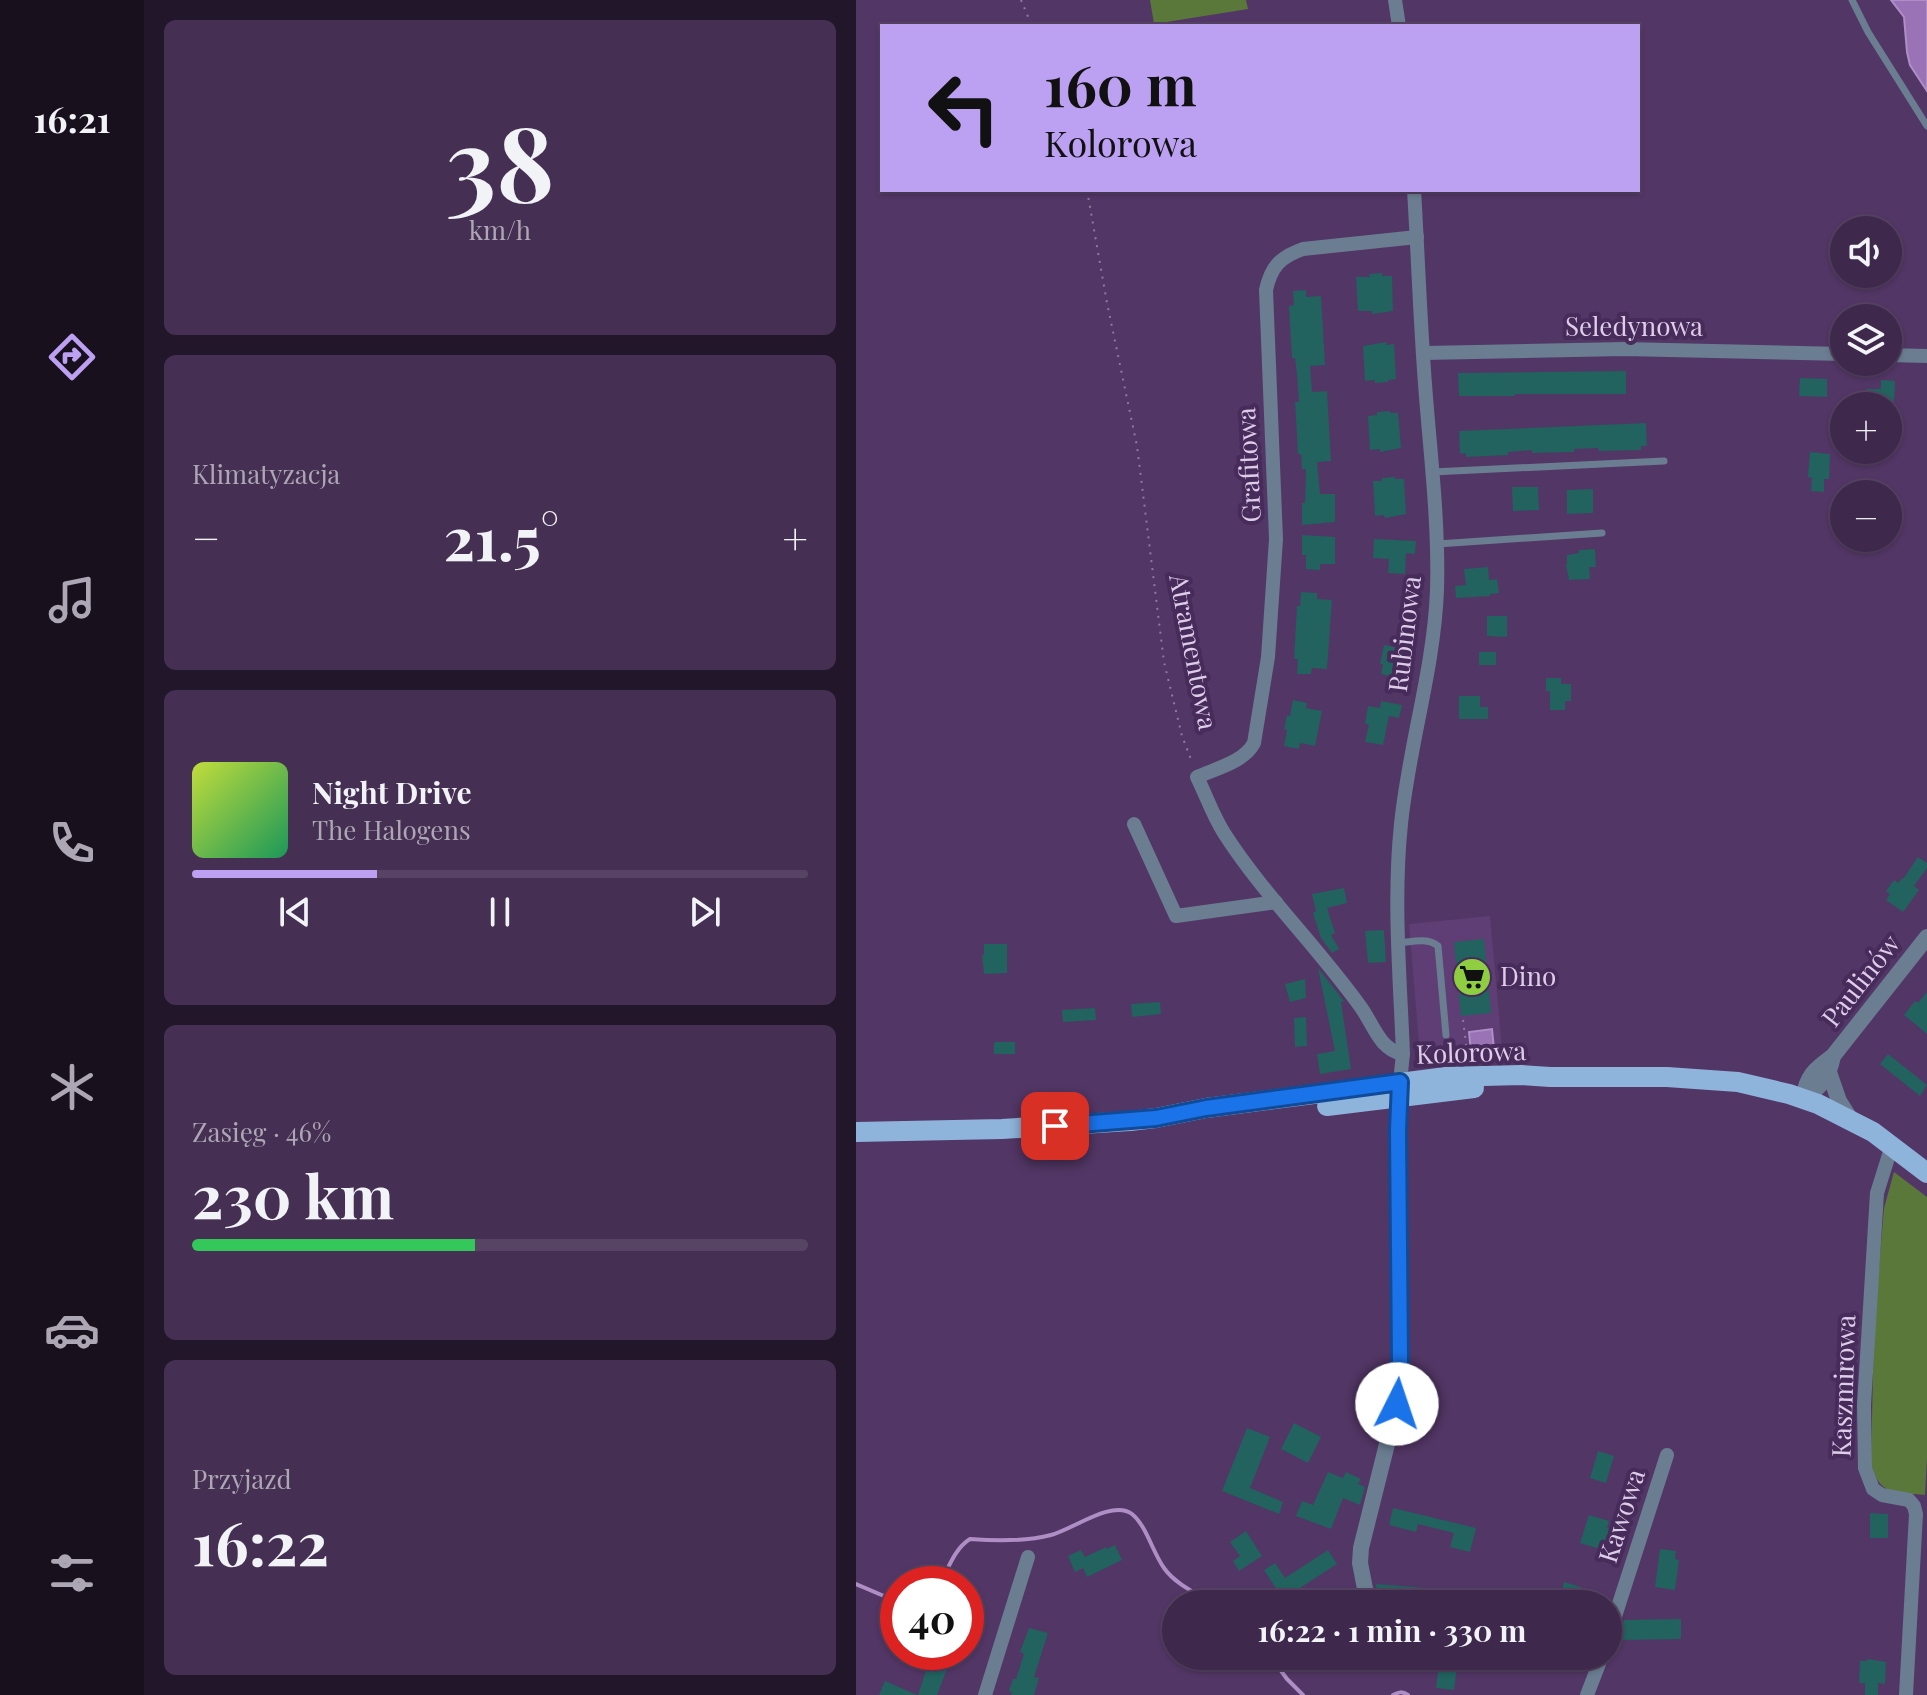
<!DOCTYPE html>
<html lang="pl">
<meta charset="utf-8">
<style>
body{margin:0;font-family:"Playfair Display",serif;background:#453053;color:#f1f3f6;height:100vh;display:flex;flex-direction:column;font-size:30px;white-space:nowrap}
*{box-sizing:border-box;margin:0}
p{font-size:26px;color:#ada6b5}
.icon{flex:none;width:44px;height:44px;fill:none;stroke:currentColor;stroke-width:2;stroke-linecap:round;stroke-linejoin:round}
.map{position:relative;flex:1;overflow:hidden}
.details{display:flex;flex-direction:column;gap:20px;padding:20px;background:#22162a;width:712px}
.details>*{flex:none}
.guide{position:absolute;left:24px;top:24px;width:760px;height:168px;border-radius:0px;box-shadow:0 2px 6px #0004,0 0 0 2px #574464;background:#bca0f2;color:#111;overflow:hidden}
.controls{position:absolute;left:974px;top:216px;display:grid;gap:16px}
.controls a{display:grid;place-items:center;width:72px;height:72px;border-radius:50%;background:#3e284c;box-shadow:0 2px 6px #0004,0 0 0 2px #574464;font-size:40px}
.speed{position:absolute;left:24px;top:1566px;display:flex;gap:16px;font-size:40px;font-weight:700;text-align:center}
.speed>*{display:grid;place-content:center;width:104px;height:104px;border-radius:50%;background:#3e284c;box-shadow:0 2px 6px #0004,0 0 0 2px #574464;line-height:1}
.speed .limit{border:12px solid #d22;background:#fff;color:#111}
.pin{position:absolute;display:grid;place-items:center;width:68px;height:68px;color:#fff;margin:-34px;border-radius:16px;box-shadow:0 4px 12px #0006}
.me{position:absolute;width:88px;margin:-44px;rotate:4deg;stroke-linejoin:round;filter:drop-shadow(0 0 6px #0008)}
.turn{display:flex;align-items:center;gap:28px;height:168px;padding:0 32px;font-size:36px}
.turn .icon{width:104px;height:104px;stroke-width:2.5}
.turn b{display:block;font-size:56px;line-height:68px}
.big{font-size:60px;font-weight:700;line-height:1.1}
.details .tile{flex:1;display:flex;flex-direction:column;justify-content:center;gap:12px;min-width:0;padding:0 28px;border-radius:12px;background:#453053}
.details .dial{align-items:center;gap:0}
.dial b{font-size:104px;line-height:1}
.song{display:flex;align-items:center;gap:24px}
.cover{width:96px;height:96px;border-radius:12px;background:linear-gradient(135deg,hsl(70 70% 55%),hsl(150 70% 35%))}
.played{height:8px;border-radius:4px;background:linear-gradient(90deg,#bca0f2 30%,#574464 30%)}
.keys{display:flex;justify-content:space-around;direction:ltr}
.heat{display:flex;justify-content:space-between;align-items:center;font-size:44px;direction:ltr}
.charge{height:12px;border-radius:6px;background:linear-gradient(90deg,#34c759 46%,#574464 0)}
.trip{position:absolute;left:306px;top:1590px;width:460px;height:80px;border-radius:40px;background:#3e284c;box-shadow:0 2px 6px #0004,0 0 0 2px #574464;font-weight:700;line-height:80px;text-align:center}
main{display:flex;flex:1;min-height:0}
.tab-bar{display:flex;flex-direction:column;width:144px;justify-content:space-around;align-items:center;background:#19101e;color:#ada6b5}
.tab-bar .icon{width:56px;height:56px}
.tab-bar .on{color:#bca0f2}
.tab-bar b{font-size:36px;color:#f1f3f6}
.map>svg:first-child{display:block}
.built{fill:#5f3e75}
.green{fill:#5a783a}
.water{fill:#9a73b6;stroke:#ae8ec5;stroke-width:2}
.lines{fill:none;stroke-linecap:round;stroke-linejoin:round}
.stream{stroke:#ae8ec5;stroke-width:4}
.building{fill:#22625f}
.path{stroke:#907aa0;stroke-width:2;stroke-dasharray:2 6;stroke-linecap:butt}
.service{stroke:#6a7d91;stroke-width:7}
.minor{stroke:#6a7d91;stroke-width:14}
.tertiary{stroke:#6a7d91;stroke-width:16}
.primary{stroke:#8eb4dc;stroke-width:20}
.route-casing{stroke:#114b97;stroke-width:20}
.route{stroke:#1a73e8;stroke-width:14}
.labels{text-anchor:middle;stroke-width:8;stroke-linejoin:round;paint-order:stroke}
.street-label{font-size:26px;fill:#ddcde9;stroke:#472b5a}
.poi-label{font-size:26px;fill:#ddcde9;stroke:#472b5a;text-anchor:start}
</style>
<main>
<nav class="tab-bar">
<b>16:21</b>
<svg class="icon on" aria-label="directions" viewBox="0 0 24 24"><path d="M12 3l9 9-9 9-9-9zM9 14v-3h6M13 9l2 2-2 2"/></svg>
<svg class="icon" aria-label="music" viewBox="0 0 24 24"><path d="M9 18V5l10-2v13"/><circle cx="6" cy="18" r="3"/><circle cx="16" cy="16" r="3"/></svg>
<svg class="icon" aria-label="phone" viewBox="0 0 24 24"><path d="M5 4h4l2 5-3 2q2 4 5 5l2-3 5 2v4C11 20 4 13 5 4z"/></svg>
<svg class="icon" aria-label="climate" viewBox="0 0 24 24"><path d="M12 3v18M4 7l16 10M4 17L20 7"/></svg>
<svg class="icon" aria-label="car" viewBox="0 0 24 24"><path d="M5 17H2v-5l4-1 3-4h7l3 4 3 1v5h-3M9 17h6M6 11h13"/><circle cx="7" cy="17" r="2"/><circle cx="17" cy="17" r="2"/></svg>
<svg class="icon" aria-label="filters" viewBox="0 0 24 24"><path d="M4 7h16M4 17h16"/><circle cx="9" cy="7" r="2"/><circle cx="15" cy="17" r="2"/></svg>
</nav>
<section class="details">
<div class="tile dial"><b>38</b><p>km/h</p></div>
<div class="tile"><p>Klimatyzacja</p>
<div class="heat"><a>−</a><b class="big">21.5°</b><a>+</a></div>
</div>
<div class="tile">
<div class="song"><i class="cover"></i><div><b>Night Drive</b><p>The Halogens</p></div></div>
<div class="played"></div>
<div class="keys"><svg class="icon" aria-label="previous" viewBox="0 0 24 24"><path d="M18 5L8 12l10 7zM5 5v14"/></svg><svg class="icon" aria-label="pause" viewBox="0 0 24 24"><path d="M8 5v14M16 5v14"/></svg><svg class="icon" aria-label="next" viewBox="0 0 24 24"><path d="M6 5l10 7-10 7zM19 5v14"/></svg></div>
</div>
<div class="tile"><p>Zasięg · 46%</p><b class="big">230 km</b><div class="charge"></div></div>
<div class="tile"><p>Przyjazd</p><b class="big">16:22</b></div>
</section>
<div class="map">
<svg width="1071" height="1695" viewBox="0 0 1071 1695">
<rect width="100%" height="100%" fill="#523665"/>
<polygon class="built" points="634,916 647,1059 569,1062 564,1056 553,924"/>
<g class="green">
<polygon points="294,0 390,0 392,9 298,24"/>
<path d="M1038,1172L1071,1197V1458L1069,1495C1039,1492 1022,1496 1015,1462L1018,1328L1028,1208Z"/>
</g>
<g class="water">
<polygon points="1035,0 1071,0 1071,91 1054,65 1051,52 1048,17"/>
<polygon points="636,1029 638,1049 615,1052 613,1032"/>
</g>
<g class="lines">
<g class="stream">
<polyline points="0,1584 42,1602"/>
<path d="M84,1584C92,1569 99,1548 114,1539C140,1541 169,1542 195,1535C216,1530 256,1499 276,1514C290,1525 297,1553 308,1568C319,1584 342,1594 358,1604"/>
<polyline points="414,1656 431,1679 447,1695"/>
<path d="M537,1695C543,1692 546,1691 552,1695"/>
</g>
</g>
<g class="building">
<polygon points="526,273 526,276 536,276 537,311 516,314 516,311 502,311 500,277 514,277 513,274"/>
<polygon points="450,290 450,297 465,296 469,365 454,366 456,392 471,391 475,461 461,462 464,494 479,494 479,522 446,525 446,503 449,503 450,469 446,469 445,454 442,454 439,402 443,402 441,373 439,358 436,358 433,306 438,305 437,291"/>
<polygon points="530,342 530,345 538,344 540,379 532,380 532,382 519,383 519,380 509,381 507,346"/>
<polygon points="770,371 770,394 659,394 659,396 603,396 602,373"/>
<polygon points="944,378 971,379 971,397 943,396"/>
<polygon points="1025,380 1039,381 1038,402 1031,402 1031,406 1010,406 1010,389 1025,389"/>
<polygon points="534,411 534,413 542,413 545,448 524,452 524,449 514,450 512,416 521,415 521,412"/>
<polygon points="790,423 791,446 785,446 785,450 743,451 742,448 718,449 718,452 676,453 676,450 652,452 652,455 610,457 610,453 604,454 603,431"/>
<polygon points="954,452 974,454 973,479 968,479 968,492 955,491 956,478 952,477"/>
<polygon points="539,477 539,479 548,479 550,514 529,518 528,515 519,516 517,481 526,481 526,478"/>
<polygon points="656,487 682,487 683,510 657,511"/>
<polygon points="737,489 737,513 711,514 711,490"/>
<polygon points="446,535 479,537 479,564 464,564 464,570 450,569 450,555 446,555"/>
<polygon points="518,539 560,541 559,554 550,553 549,574 532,573 533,559 517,558"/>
<polygon points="739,549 740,567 733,567 734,579 713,580 710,565 711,563 711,555 723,553 723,550"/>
<polygon points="632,567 633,580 641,579 643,593 634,594 634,596 600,598 599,586 610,585 608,569"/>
<polygon points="445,592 461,593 461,599 476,600 471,669 456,668 455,674 441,674 442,659 438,659 441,606 444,606"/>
<polygon points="631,616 651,616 651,637 631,636"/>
<polygon points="528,645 547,649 541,678 525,674 527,664 524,664"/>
<rect x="623" y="652" width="17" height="13"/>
<polygon points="690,678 705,678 705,684 715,684 715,701 709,701 709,710 694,710 694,691 690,691"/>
<polygon points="603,696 624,696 624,707 632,707 632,719 603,719"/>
<polygon points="437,700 451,703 450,708 466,711 459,746 444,743 443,749 428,746 431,730 428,729 431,715 434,716"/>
<polygon points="525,701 546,705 543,718 533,716 527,745 509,742 513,724 509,724 512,706 524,708"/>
<polygon points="1062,857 1071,863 1071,868 1058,886 1063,890 1047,912 1030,900 1034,894 1030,891 1038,880 1042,883 1046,878 1047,879"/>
<polygon points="488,888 491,903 471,908 479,933 475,935 483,949 476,953 465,938 457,913 460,911 456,894"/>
<polygon points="528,930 530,962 512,963 509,931"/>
<polygon points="628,939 635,1013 605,1016 598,942"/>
<polygon points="128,944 151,944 151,973 128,974 126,955 128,955"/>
<polygon points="462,968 488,1001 485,1002 495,1069 464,1074 461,1054 479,1051"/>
<polygon points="449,979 450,998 434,1002 429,984"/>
<polygon points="1071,992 1071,1034 1048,1015 1059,1001 1062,1003"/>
<polygon points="304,1002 305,1014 276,1017 275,1004"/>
<polygon points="239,1008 240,1020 207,1022 206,1010"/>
<polygon points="450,1017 451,1046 439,1047 438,1018"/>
<polygon points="140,1042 159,1042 159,1054 138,1054 138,1043"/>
<polygon points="1032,1054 1071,1085 1064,1096 1024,1064"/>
<polygon points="438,1423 465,1437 452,1463 425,1449"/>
<polygon points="391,1428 414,1437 394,1488 427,1502 423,1514 366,1491"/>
<polygon points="742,1451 758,1456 750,1483 734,1478"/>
<polygon points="472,1472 487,1478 490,1472 505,1479 502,1484 509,1487 504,1505 487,1498 475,1529 440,1516 446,1501 457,1505"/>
<polygon points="537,1508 620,1528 614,1552 594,1547 598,1533 562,1524 560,1532 533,1525"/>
<polygon points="1014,1513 1032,1514 1032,1538 1014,1538"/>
<polygon points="733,1515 753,1521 751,1528 754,1529 750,1544 746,1543 744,1549 724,1543"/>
<polygon points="390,1531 406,1556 383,1571 377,1561 384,1556 374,1542"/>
<polygon points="259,1545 266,1560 231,1577 227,1568 219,1572 212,1556 225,1550 229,1557 250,1547 251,1549"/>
<polygon points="804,1549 820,1551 819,1559 823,1560 819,1590 799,1587"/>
<polygon points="472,1550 481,1564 427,1599 408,1570 419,1563 429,1578"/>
<polygon points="708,1582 725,1587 721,1598 705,1593"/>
<polygon points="520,1584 569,1588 568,1603 522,1600"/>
<polygon points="825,1619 825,1639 766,1640 766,1628 768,1620"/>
<polygon points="173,1628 192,1633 178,1677 183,1678 178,1695 155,1695 156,1692 153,1691 157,1679 160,1679 168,1654 164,1652"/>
<polygon points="76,1652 85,1652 96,1656 81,1695 62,1695"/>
<polygon points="584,1656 602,1658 598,1690 580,1688"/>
<polygon points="1011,1659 1030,1662 1029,1684 1022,1683 1022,1695 1009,1695 1009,1683 1003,1683 1004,1661 1011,1661"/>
<polygon points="29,1681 61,1695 23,1695"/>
</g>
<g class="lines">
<g class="path">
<polyline points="165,0 176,26"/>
<polyline points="231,190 251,303 281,446 308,662 326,736 336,762"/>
<polyline points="607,1020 612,1059"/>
</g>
<g class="service">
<polyline points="996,0 1012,32 1071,126"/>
<polyline points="576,472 808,461"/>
<polyline points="581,544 746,533"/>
<path d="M542,943C555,942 571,937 582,946L590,1035"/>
</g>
<g class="minor">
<polyline points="539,0 543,26"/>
<polyline points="567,353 768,349 988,354"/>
<polyline points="1032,355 1071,356"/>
<polyline points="278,824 320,916 420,902"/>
<path d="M547,1054C523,1050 517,1023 504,1006C461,946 407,894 368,833C357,816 350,795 341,777C361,768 388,762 398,743L412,657L420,539L410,290C415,267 424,257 447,249L561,237"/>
<path d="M544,1082L547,1054C544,977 537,900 545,824C553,745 578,669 581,590C583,521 574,452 569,384C564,319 562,255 558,190"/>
<polyline points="1036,1145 1021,1193 1008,1405 1009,1468 1017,1489 1026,1495 1053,1500 1058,1506 1060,1514 1050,1695"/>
<polyline points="752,1638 811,1455"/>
<polyline points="129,1695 172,1557"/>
<polyline points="731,1695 746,1656"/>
</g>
<g class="tertiary">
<polyline points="973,1072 983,1101 995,1120"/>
<path d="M947,1100C950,1076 959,1069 977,1056L1071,937"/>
<path d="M947,1100C965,1087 973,1077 977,1056"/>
<polyline points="512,1604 504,1563 505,1548 541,1404 544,1361 542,1130 544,1087"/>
</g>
<g class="primary">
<polyline points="471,1106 618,1088"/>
<polyline points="0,1132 146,1129 274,1121 300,1118 350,1108 590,1077 665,1075 694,1077 811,1077 882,1082 933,1094 962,1104 1017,1132 1071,1173"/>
</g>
</g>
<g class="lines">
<g class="route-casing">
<polyline id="route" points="199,1126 300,1118 350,1108 544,1082 542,1130 544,1361 541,1404"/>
</g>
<use href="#route" class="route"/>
</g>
<defs>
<g id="supermarket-disc" transform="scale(2)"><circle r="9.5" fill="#8fcd41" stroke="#472b5a"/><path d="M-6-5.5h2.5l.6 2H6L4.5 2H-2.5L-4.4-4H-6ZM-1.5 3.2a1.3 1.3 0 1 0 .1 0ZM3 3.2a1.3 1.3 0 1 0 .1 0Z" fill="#111"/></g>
</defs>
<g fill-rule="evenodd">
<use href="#supermarket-disc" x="616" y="977"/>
</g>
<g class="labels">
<g class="street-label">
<text x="778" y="336">Seledynowa</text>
<text transform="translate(393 465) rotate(-93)" y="9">Grafitowa</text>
<text transform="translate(549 634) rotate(-83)" y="9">Rubinowa</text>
<text transform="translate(337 652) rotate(79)" y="9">Atramentowa</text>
<text transform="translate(1005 981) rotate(-52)" y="9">Paulinów</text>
<text transform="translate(615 1053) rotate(-2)" y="9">Kolorowa</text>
<text transform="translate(988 1386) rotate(-88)" y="9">Kaszmirowa</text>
<text transform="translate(766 1516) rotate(-72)" y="9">Kawowa</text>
</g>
<g class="poi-label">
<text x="644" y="986">Dino</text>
</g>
</g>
</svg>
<div class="controls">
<a><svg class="icon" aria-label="sound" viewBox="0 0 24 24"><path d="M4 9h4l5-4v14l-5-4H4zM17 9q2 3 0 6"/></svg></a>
<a><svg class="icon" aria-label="layers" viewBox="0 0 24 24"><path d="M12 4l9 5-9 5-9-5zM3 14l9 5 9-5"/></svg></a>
<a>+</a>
<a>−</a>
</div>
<div class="speed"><div class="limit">40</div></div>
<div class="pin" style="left:199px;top:1126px;background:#d93025"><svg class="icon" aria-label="arrive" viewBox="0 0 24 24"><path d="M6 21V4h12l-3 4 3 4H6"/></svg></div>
<svg class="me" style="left:541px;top:1404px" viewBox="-20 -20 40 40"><circle r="19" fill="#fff"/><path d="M0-13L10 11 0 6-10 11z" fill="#1a73e8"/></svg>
<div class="trip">16:22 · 1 min · 330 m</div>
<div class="guide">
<div class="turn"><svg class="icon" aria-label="left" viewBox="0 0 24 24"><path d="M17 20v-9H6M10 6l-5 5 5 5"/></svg><div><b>160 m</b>Kolorowa</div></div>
</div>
</div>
</main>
